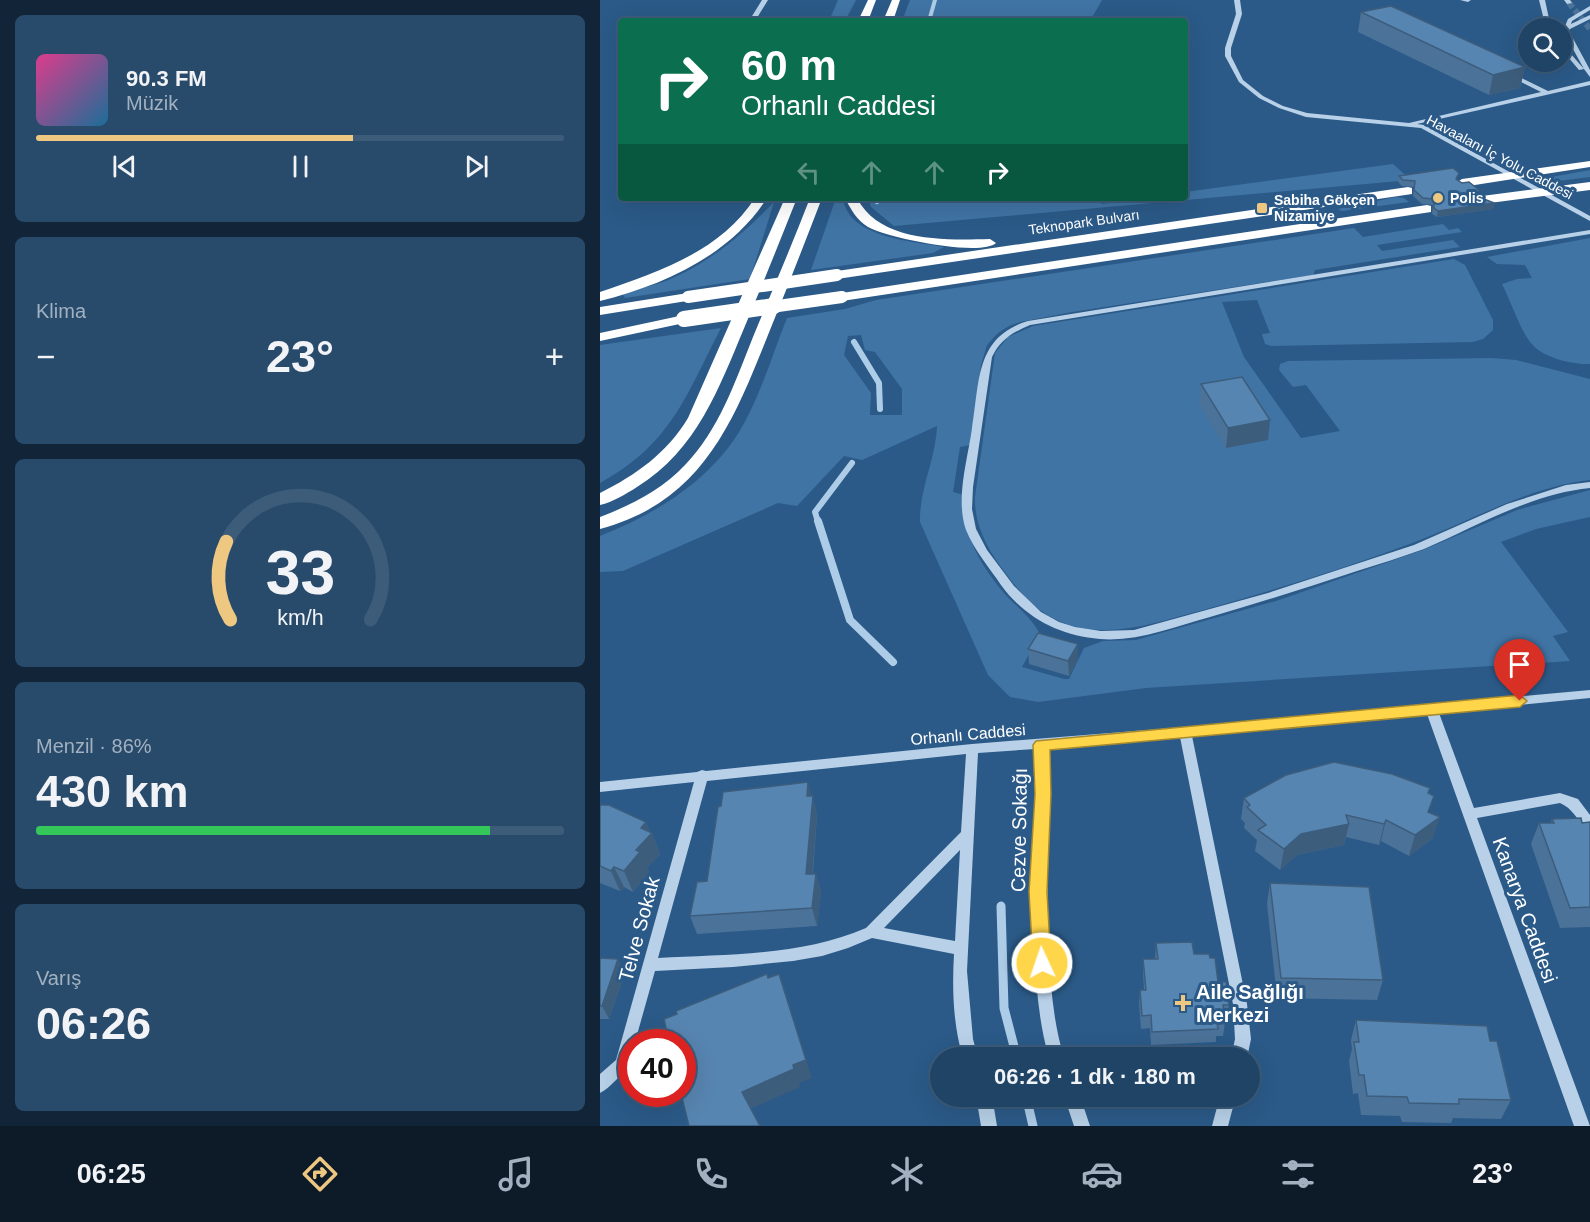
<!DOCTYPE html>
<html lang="tr">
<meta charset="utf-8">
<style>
body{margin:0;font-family:Arial,sans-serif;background:#284b6c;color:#f1f3f6;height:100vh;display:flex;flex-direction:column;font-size:22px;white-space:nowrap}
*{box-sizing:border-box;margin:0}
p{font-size:20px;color:#a2b0bf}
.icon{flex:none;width:33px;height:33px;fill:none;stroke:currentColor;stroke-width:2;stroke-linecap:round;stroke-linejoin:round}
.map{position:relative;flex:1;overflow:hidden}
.side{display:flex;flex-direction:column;gap:15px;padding:15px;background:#122538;width:600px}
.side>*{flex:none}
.guide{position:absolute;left:18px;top:18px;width:570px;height:183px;border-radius:6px;box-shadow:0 6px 24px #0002,0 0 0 2px #3d5c7a;background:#0b6e4f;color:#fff;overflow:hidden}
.controls{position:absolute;left:918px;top:18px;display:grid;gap:12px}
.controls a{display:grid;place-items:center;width:54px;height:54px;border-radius:50%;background:#204466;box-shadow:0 6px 24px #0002,0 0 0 2px #3d5c7a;font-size:30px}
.speed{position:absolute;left:18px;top:1029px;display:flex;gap:12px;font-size:30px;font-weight:700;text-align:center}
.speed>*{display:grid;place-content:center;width:78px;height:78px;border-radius:50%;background:#204466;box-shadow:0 6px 24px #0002,0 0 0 2px #3d5c7a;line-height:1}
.speed .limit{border:9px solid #d22;background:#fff;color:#111}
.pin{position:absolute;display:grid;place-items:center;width:51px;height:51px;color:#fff;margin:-62px -26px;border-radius:50% 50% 50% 0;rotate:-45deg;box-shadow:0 0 6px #0007}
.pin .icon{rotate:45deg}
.me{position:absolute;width:66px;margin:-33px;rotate:357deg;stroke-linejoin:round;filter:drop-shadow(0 0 4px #0008)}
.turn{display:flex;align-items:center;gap:21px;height:126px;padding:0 24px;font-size:27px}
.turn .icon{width:78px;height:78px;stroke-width:2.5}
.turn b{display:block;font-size:42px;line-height:51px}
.lanes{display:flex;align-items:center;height:57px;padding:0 24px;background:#0003;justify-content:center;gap:30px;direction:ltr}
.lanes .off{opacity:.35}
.big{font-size:45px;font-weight:700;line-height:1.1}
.side .card{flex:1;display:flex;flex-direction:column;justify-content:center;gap:9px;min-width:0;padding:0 21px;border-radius:9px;background:#284b6c}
.side .dial{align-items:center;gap:0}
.dial svg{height:156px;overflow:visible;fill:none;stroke:#3d5c7a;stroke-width:7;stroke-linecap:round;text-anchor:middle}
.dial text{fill:#f1f3f6;stroke:none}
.song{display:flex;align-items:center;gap:18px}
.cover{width:72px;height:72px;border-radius:9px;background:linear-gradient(135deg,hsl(330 70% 55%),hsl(200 70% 35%))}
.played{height:6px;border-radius:3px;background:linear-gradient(90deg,#eec781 60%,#3d5c7a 60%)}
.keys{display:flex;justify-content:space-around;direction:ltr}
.heat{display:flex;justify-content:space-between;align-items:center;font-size:33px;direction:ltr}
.charge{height:9px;border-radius:4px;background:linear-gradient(90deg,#34c759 86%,#3d5c7a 0)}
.trip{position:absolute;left:330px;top:1047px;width:330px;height:60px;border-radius:30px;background:#204466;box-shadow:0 6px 24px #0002,0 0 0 2px #3d5c7a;font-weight:700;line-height:60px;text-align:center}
.tab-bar{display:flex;height:96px;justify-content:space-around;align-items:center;background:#0d1b29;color:#a2b0bf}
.tab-bar .icon{width:42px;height:42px}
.tab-bar .current{color:#eec781}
.tab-bar b{font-size:27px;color:#f1f3f6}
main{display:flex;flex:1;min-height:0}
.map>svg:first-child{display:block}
.green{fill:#4074a4;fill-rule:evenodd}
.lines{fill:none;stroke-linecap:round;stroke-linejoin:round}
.stream-far4{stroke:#adcce8;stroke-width:4}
.stream-far3{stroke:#adcce8;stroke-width:4.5}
.stream-far2{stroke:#adcce8;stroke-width:6}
.stream-far1{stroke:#adcce8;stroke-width:8}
.stream{stroke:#adcce8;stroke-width:9}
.minor-tunnel{stroke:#4b739a;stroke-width:6;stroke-dasharray:6 3;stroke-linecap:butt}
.minor{fill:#b8d1e8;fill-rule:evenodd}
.highway{fill:#fff;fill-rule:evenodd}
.highway-bridge-far1{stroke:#fff;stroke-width:12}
.highway-bridge{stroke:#fff;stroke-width:16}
.wall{fill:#4b7298}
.shaded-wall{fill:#3d5d7c}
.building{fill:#5785b1;stroke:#3d5d7c;stroke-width:1.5}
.route{fill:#ffd54a;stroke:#a68a30;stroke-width:1.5}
.poi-dot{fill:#eec781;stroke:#2b5a88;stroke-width:2}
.labels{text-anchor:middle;stroke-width:6;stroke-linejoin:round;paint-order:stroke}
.far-street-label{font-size:14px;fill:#fff;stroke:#2b5a88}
.far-poi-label{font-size:14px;font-weight:bold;fill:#fff;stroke:#2b5a88;text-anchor:start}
.street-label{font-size:16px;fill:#fff;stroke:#2b5a88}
.near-street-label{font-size:20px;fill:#fff;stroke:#2b5a88}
.near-poi-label{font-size:20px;font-weight:bold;fill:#fff;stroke:#2b5a88;text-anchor:start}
</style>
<main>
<section class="side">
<div class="card">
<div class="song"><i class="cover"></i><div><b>90.3 FM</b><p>Müzik</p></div></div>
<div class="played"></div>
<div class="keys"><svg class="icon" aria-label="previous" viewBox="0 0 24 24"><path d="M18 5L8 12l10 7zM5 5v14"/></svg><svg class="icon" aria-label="pause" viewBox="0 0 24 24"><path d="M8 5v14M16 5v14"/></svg><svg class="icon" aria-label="next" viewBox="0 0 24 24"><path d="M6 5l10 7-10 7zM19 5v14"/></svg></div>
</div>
<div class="card"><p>Klima</p>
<div class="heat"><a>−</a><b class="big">23°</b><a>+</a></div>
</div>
<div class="card dial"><svg viewBox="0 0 100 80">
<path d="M14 69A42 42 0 1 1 86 69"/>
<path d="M14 69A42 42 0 0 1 12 29" stroke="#eec781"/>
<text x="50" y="56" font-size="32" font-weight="700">33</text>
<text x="50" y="72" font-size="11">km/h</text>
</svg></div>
<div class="card"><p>Menzil · 86%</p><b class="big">430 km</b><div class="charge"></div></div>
<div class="card"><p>Varış</p><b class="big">06:26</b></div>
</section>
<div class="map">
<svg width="990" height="1126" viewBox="0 0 990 1126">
<rect width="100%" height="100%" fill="#2b5a88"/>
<g class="green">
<polygon points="238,0 256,0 245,21 229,21"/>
<polygon points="310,0 502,0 490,21 302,21"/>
<polygon points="793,164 811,180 294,226 271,207 268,198 498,198 502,204 544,198 585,198 585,192"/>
<polygon points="990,170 990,177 942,183 935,180"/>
<polygon points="796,197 804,198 809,202 742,211 738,209"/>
<path d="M236,198H243C248,238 312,241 344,247L333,253L211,270Z"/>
<path d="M174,202L150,279L25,298L22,293C39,288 59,285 75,277C113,260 146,231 174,202Z"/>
<path d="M843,224L849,230L858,228L862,232L777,245L782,251L853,240L860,247L715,270L713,275L472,312L420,322L409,326L398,333L387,345L381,365L370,445L360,447L353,492L364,495C363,535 378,561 403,592C415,606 431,616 440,634L422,667L464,679H469L484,648L503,641L536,640L676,601L823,550L917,510L990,490V517L936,529L901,542L968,632L953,636L970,661L546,688L438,702L410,697L388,675L320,522C319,489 336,459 337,426L262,460L244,456L197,506L178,503L23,571L0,572V536C48,517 95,490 128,448C156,412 170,360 187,318L245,309L276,300L754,228L763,237ZM261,335L265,350L275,352L302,389V415H270L271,393L244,355L248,336Z"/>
<path d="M990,238V364C974,365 943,358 932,344C920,331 911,301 902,284L917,279L932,278L925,265L897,264L887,257Z"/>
<path d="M854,259L865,265L893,320V330L883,339L873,342L671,346L665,344L662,334L670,333L657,300L622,302L644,357L701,438L740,431L706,385L693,387L679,370L680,364L688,361L892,358L916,360L990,379V480C928,487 873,520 815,542C746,568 674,590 603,610C560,621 514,639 469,625C441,616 424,598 407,575C389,552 374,526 375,497L395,353L408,337L433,326Z"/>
<path d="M121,328C86,396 71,444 0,483V345Z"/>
</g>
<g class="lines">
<polyline class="stream-far4" points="329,21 335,0"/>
<polyline class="stream-far3" points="277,202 278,198"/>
<g class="stream-far2">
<polyline points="254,342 279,383 280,409"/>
<polyline points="218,522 215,512 252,463"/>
</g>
<polyline class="stream-far1" points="218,521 250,620 293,662"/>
<g class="stream">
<polyline points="401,906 404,1008 417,1058"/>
<polyline points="426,1096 433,1126"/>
</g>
<polyline class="minor-tunnel" points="969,3 990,29"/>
<g class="minor">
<polygon points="162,0 168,0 155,21 149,21"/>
<polygon points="634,0 640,0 642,14 631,48 631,56 643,80 663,96 683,106 707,113 809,123 941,92 907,75 906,74 909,72 948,91 990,81 990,85 817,124 824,125 990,216 990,221 821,128 706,117 679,108 659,98 639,82 625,56 625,48 636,14"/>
<polygon points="860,0 871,0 868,2"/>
<polygon points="939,0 945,0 951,28 946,28"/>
<polygon points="964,0 970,0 972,3 967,4"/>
<polygon points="990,6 990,10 972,21 971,24 990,15 990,19 970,29 969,31 990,70 990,77 984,69 979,70 962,50 962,45 964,46 984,69 963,31 968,19"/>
<path d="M990,230V234L430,325C413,332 400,340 392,357L373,487L372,509L376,529L387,550L414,586L441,612L459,622L475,627L501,631L534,630L668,593L814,545L907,504L966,485L990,482V488C931,494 877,526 824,549C802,557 779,564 757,571C708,587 659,603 610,617C574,627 537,642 500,639C460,636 425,618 401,585C389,567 374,550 366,530C355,498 368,459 372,428C380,381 375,337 428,321Z"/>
<path d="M990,690V698L839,713L874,808L960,793L978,799L990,815V829C977,824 976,810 960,803L877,818L990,1126H974L827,714L592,736L647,1004L651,1039L647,1058H631L635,1039L633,1004L580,737L447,748C449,813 446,879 449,945C450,983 453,1021 464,1058H449C438,1020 436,982 434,943C432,878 436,814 435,749L378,753L367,971L373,1039L378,1058H363C353,1025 352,988 354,954L272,938L248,948L222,956L193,961L133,967L55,971L35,1042H32C32,1062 30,1067 15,1081C10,1086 6,1090 0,1093V1074L16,1060L94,782L0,792V782L97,772L102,770L106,771L372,744L585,727L826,705L831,703L835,704ZM366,754L361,832L266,928C201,956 128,954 58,958L107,781ZM360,850L355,941L284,928Z"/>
<polygon points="376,1096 392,1096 397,1126 381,1126"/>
<polygon points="464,1096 480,1096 490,1126 474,1126"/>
<polygon points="620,1096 636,1096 628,1126 612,1126"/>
</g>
<g class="highway">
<polygon points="268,0 276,0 268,21 258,21"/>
<polygon points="292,0 300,0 293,21 283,21"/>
<polygon points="990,161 990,167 862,187 856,183 862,179"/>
<polygon points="990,182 990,190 882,204 876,200 882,196"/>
<polygon points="808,187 812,188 812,194 237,279 230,275 237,271"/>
<path d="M155,198H167C131,255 64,285 0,301V292C58,272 120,252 155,198Z"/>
<path d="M185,198H197C180,241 163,283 145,326C119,388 97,450 37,487C26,494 13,502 0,505V493C36,475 67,453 88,418Z"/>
<path d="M210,198H222C205,242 188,286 170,330C134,420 104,501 0,529V517C31,505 62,490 85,465C119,430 135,382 153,337C172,291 192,245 210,198Z"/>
<path d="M245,198H257C280,243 346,240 390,239L396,243C381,257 287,238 268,227C257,220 251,210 245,198Z"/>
<polygon points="827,205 831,206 831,212 242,301 235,297 242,293"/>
<polygon points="88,293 93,294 93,300 0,315 0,307"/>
<polygon points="84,315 89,316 89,322 0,341 0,333"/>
</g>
<g class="highway-bridge-far1">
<polyline points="88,297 237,275"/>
<polyline points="164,308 242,297"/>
</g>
<polyline class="highway-bridge" points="84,319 174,306"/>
</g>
<g class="wall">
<polygon points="761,12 925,67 920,88 889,95 758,32"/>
<polygon points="799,176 857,180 877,196 894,203 893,209 837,217 832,214 833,205 822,204 813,196 814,187 802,186 798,182"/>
<polygon points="601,384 668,440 626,448 599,404"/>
<polygon points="478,644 478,659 469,676 429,664 428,649"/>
<polygon points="828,793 829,812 833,838 809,856 781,841 779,845 746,837 744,845 697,855 680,870 655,851 657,840 644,828 645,823 641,819 644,798"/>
<polygon points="212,796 217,814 213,874 216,874 221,892 217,926 97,934 90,916 107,881"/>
<polygon points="0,805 46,822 50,832 52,833 60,854 47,868 49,872 33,892 24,887 20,891 0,883"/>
<polygon points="952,819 982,823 990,822 990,927 960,928 931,844 939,823 951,823"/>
<polygon points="670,883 783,980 777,1000 677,998 667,904"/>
<polygon points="556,943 610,958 618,982 629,1005 627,1018 624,1018 625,1023 623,1036 616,1036 616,1042 551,1045 550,1028 541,1029 539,1004 540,990 544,990 543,973 543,959 555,959"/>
<polygon points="0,958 25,973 9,1019 0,1019"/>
<polygon points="756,1020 890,1041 911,1100 901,1119 853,1118 851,1123 802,1122 800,1116 761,1115 758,1093 753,1094 749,1061 752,1049 751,1040"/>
</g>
<g class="shaded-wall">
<polygon points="925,67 920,88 889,95 893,75"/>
<polygon points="894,203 893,209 837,217 838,211"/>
<polygon points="670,420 668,440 626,448 628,428"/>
<polygon points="478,644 478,659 469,676 468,661"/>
<polygon points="208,782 217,814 211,892 206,874"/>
<polygon points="834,796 827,817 840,817 833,838 809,856 815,835 828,812"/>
<polygon points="786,820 781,841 779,845 784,824"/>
<polygon points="46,822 51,834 52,833 60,854 47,868 49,872 33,892 24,871 36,850 41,828"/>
<polygon points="749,824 744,845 697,855 680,870 684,849 701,834"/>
<polygon points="14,867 24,887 20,891 11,871"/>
<polygon points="216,874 221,892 217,926 212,908"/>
<polygon points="18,959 25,973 9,1019 2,1006"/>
<polygon points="185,993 212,1078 199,1083 200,1087 150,1109 142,1092 193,1065"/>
</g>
<g class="building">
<polygon points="791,6 925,67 893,75 761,12"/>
<polygon points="853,168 859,173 856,179 862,183 869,182 879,190 876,196 894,203 838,211 834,208 834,199 823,198 814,190 815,181 803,180 799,176"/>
<polygon points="642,377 670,420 628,428 601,384"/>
<polygon points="438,633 478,644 468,661 428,649"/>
<polygon points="734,762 792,774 830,788 828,793 834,796 828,812 840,817 815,835 786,820 784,824 746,815 749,824 701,834 684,849 658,830 666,825 647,807 650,805 644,798 686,775"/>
<polygon points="208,782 207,796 213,796 206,874 216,874 212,908 90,916 97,882 107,881 118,807 121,806 123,792"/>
<polygon points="0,805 9,805 46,822 41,828 52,833 36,850 40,852 24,871 14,867 11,871 0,866"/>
<polygon points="981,818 982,823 990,822 990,907 970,908 939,823 954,823 952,819"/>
<polygon points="670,883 769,887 783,980 681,978"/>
<polygon points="592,942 594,954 609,954 610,958 615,958 618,982 626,982 629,1005 623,1005 625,1023 617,1023 618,1029 552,1032 551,1015 542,1016 540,990 546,990 543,959 558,959 556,943"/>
<polygon points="0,958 18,959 2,1006 0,1006"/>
<polygon points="167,974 168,978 179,974 206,1060 193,1065 194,1069 142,1092 160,1126 89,1126 81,1094 82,1094 82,1042 69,1042 64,1019 77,1014 76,1011"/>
<polygon points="756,1020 887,1026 890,1041 897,1041 911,1100 859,1099 859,1104 809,1103 807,1097 767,1096 764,1075 759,1075 754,1042 759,1042"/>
</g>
<polygon class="route" points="920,695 927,701 920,707 450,750 451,794 447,892 451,963 448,969 442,971 435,969 433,963 429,892 435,794 433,745 436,741"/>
<g class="poi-dot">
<circle cx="838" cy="198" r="6"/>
<rect x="656" y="202" width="12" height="12" rx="3"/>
<path d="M580 994h6v6h6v6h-6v6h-6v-6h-6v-6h6z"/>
</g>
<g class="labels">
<g class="far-street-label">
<text transform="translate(900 157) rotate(28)" y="5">Havaalanı İç Yolu Caddesi</text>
<text transform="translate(484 222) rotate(-8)" y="5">Teknopark Bulvarı</text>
</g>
<g class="far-poi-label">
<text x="850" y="203">Polis</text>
<text x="674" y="205">Sabiha Gökçen<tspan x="674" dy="16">Nizamiye</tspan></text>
</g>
<g class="street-label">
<text transform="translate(368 734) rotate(-5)" y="6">Orhanlı Caddesi</text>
</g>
<g class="near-street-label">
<text transform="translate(419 830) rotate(-89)" y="7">Cezve Sokağı</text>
<text transform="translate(925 910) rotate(70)" y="7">Kanarya Caddesi</text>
<text transform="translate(39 929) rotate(-75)" y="7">Telve Sokak</text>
</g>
<g class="near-poi-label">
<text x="596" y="999">Aile Sağlığı<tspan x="596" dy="23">Merkezi</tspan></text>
</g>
</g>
</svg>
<div class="controls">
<a><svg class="icon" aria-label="search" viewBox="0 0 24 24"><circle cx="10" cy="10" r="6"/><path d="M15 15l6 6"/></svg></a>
</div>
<div class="speed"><div class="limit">40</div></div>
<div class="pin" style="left:920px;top:701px;background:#d93025"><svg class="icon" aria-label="arrive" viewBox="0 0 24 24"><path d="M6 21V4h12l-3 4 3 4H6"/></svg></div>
<svg class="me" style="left:442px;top:963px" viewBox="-20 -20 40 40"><circle r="17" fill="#ffd54a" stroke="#fff" stroke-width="3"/><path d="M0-11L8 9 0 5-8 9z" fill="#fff"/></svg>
<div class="trip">06:26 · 1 dk · 180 m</div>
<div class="guide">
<div class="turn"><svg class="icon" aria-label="right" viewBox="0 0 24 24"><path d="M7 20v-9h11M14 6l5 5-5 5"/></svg><div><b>60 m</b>Orhanlı Caddesi</div></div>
<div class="lanes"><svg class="icon off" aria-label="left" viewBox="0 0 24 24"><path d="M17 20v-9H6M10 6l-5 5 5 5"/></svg><svg class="icon off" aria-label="ahead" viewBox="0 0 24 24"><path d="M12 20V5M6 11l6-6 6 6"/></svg><svg class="icon off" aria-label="ahead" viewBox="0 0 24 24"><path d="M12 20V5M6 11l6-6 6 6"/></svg><svg class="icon" aria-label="right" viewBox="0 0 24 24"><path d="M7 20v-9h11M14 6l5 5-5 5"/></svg></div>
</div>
</div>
</main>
<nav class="tab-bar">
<b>06:25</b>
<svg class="icon current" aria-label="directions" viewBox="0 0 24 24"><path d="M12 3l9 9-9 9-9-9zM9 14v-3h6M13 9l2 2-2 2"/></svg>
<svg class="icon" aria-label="music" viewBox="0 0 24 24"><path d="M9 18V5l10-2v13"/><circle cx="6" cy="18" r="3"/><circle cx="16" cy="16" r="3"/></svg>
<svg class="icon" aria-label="phone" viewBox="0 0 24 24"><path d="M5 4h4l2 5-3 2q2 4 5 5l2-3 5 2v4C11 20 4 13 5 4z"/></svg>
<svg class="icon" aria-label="climate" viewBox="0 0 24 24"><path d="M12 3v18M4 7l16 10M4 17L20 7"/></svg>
<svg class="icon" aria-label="car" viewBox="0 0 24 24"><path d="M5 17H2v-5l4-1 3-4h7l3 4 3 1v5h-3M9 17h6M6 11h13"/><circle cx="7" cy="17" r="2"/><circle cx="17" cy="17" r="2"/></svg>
<svg class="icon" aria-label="filters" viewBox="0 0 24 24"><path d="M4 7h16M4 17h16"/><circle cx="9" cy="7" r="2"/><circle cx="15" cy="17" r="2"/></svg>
<b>23°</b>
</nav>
